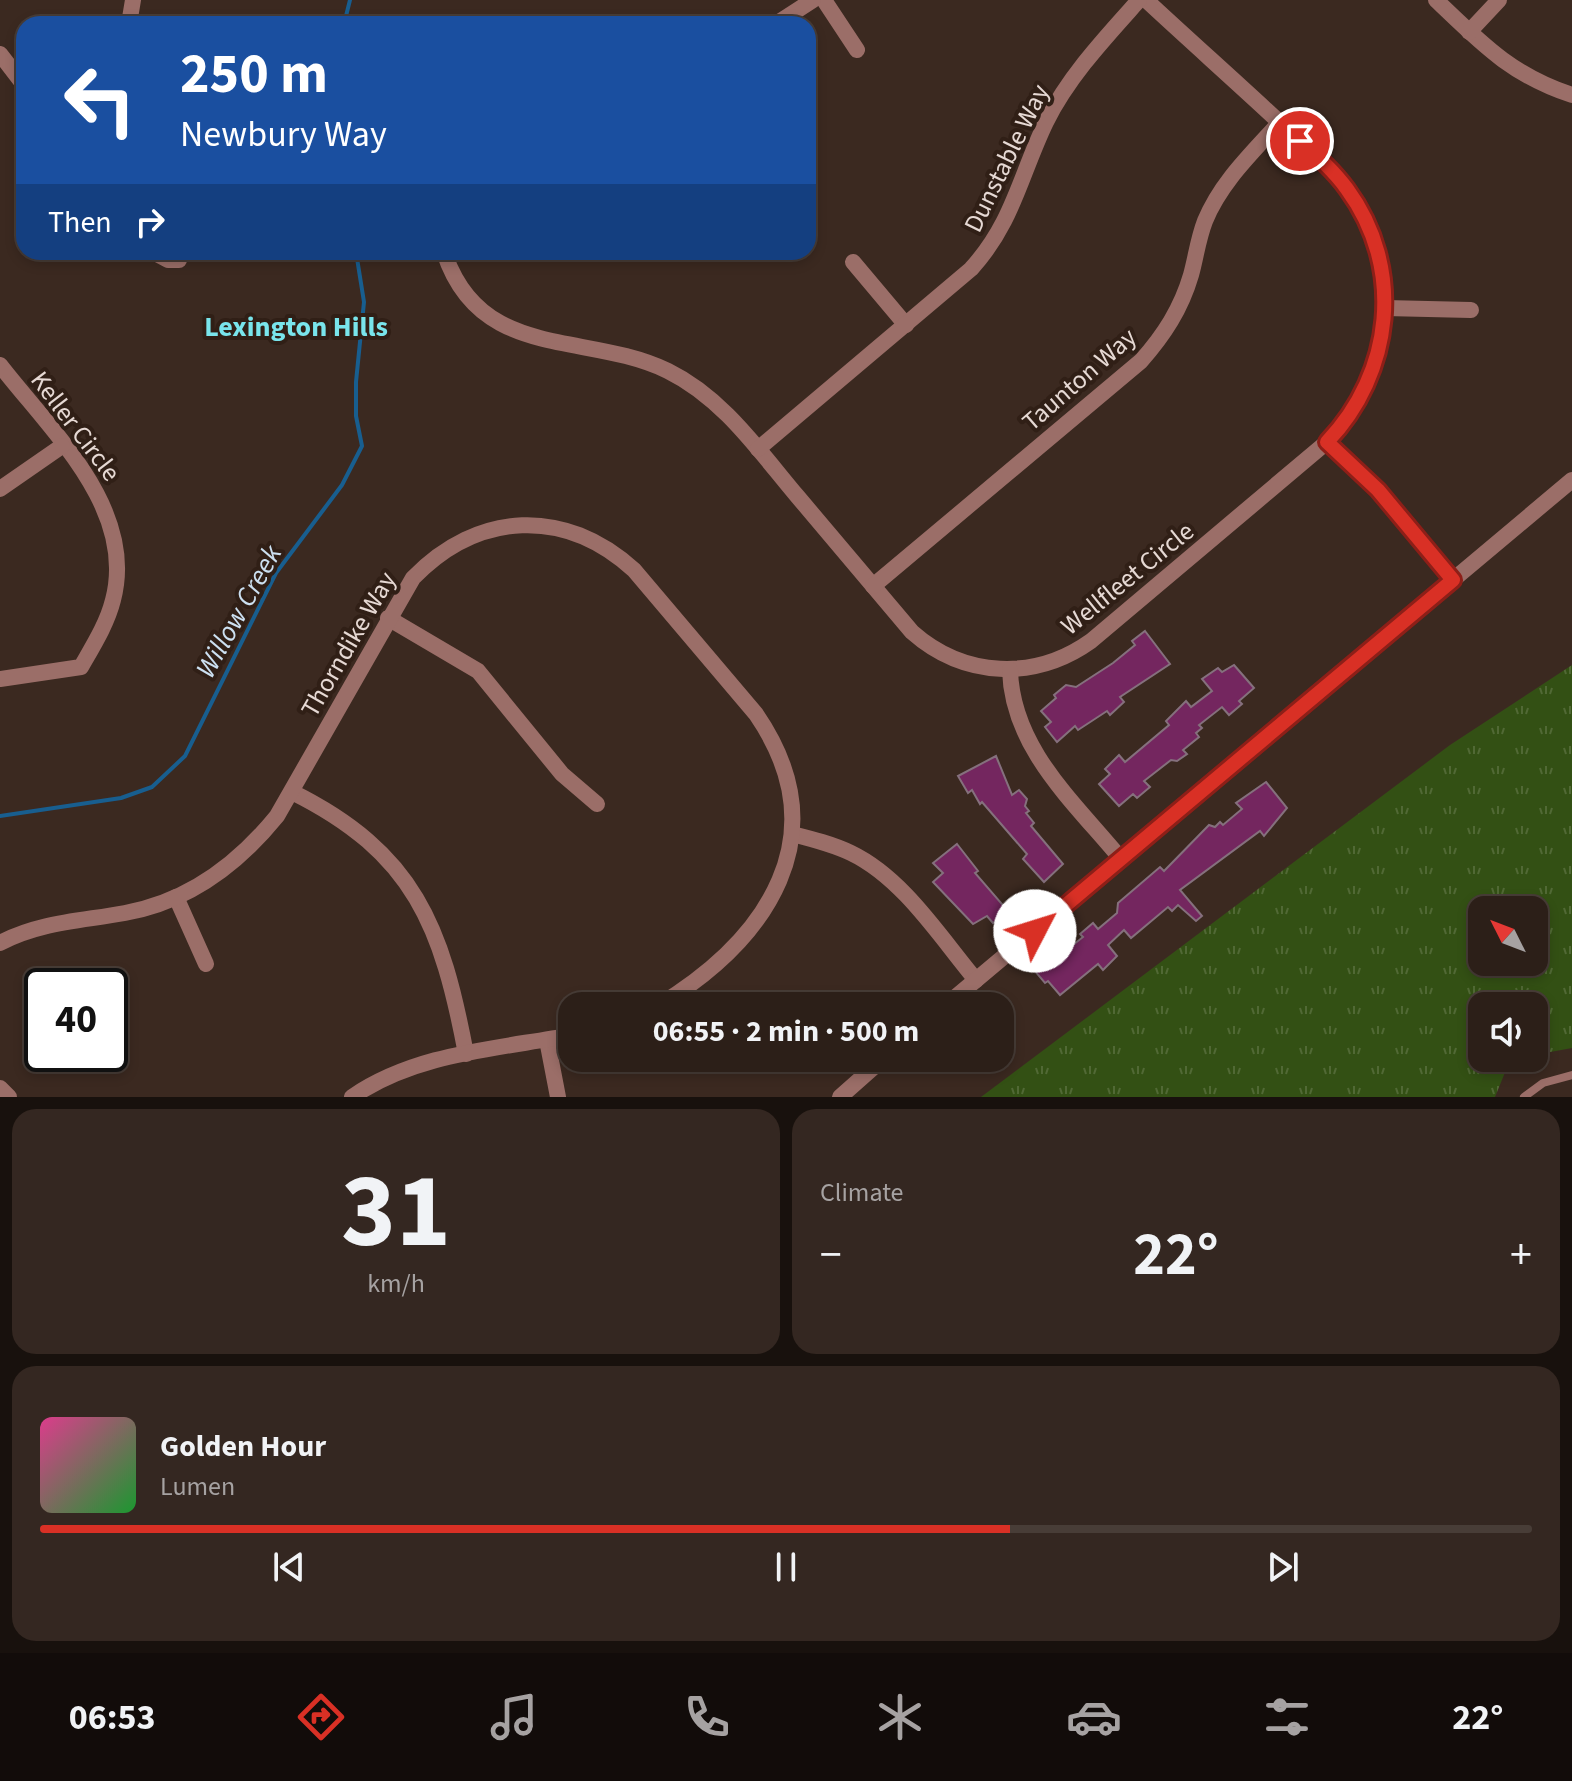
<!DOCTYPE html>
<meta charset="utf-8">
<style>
body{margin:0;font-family:"Source Sans 3",sans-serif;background:#342721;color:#f1f3f6;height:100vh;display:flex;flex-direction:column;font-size:30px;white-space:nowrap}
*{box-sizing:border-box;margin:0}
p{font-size:26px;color:#a6a2a2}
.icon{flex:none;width:44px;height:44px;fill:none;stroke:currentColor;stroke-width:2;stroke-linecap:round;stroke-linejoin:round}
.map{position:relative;height:1097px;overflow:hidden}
.side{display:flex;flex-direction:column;gap:12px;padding:12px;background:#18110d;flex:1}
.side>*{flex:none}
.guide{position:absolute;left:16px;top:16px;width:800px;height:244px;border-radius:24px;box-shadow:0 4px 12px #0003,0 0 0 2px #483d37;background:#1a4fa0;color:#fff;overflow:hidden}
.needle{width:52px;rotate:312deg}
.controls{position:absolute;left:1468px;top:896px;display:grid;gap:16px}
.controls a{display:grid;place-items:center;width:80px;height:80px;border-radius:16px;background:#2c1f18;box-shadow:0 4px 12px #0003,0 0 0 2px #483d37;font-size:40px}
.speed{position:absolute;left:24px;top:968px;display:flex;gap:16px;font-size:40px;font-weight:700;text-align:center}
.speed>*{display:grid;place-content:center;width:104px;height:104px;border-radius:50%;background:#2c1f18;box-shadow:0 4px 12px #0003,0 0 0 2px #483d37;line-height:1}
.speed .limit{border:4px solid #111;border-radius:12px;background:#fff;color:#111}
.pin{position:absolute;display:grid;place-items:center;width:68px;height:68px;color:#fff;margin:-34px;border:4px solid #fff;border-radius:50%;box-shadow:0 2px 8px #0007}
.me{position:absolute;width:88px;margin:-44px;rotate:50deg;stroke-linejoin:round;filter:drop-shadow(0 0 6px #0008)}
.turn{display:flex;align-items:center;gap:28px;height:168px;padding:0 32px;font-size:36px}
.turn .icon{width:104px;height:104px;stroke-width:2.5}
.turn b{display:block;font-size:56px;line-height:68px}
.then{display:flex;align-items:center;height:76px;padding:0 32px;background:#0003;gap:16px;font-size:30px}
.big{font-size:60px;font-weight:700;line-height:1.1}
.side .card{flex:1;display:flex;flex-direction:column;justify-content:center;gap:12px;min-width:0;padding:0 28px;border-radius:24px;background:#342721}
.side .dial{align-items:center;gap:0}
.dial b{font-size:104px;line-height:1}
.song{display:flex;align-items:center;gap:24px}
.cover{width:96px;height:96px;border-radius:12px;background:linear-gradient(135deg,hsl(330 70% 55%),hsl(130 70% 35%))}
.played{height:8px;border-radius:4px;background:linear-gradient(90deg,#d93025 65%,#483d37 65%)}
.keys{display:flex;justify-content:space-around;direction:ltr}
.heat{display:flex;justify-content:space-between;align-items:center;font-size:44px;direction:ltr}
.side .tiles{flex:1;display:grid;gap:12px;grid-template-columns:1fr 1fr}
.card:last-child{grid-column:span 2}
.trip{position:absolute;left:558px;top:992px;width:456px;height:80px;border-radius:24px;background:#2c1f18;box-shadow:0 4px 12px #0003,0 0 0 2px #483d37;font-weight:700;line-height:80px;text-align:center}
.tab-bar{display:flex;height:128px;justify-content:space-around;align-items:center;background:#120c0a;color:#a6a2a2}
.tab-bar .icon{width:56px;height:56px}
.tab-bar .active{color:#d93025}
.tab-bar b{font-size:36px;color:#f1f3f6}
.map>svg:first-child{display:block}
.grass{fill:url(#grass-tufts);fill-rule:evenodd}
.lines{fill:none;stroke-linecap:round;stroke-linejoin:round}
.stream{stroke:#185e8f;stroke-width:4}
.building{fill:#74265f;stroke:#85707d;stroke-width:2}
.service{stroke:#9b6e68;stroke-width:8}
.minor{stroke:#9b6e68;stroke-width:16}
.tertiary{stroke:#9b6e68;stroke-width:16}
.route-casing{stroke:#8d1f18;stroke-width:20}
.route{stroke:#d93025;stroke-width:14}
.labels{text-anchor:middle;stroke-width:8;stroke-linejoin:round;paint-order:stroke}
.street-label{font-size:26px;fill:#e6d9d4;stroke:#301f16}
.neighbourhood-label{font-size:28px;font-weight:bold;fill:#79e5ec;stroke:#301f16}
.water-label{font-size:28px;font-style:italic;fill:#cce0f1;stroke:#301f16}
</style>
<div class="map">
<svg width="1572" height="1097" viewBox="0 0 1572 1097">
<defs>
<pattern id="grass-tufts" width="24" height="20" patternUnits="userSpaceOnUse" patternTransform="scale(2)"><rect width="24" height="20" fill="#335014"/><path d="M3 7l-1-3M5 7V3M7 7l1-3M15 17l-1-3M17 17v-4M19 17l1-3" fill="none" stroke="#516935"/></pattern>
</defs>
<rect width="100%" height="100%" fill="#3b2920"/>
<path class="grass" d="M1572,665V1048L1534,1055V1006H1482V1058H1521L1510,1060L1495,1097H981L1450,745ZM1482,910H1534V962H1482Z"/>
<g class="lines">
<g class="stream">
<polyline points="344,24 350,0"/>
<polyline points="0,816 121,798 152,787 185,756 276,573 342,485 362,446 356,416 356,382 364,302 356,252"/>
</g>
</g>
<g class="building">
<polygon points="1145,631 1170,664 1120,697 1124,702 1110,715 1107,711 1078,730 1075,726 1057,742 1045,727 1051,722 1041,711 1056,698 1054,695 1066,685 1076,687 1113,663 1135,645 1132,641"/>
<polygon points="1234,665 1254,688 1239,701 1242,704 1229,715 1222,707 1199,725 1202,728 1196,733 1199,737 1183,750 1187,754 1177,761 1171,760 1144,781 1150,787 1137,798 1133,794 1119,806 1099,784 1110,774 1105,769 1119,755 1125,762 1169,725 1166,721 1186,701 1191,707 1212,691 1202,679 1218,668 1222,672"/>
<polygon points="996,756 1012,795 1019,790 1027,799 1025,806 1029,811 1026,813 1034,823 1031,826 1063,864 1044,882 1023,859 1027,854 982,802 980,804 972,790 968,793 958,776"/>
<polygon points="1266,782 1287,808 1264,836 1260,831 1180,890 1202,916 1196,921 1178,905 1172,911 1168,907 1131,938 1124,930 1108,945 1117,956 1103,970 1098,964 1060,995 1048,981 1045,983 1034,970 1051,958 1053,961 1083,937 1080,934 1093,923 1098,929 1117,913 1118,903 1160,867 1164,871 1209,825 1215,827 1220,822 1223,825 1242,809 1236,803"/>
<polygon points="957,844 978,871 975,873 1008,911 993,923 987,916 973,924 933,882 943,873 933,863"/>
</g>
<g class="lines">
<polyline class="service" points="1524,1097 1543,1083 1572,1075"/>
<g class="minor">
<polyline points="824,0 857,50"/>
<path d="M1436,0C1481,43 1511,75 1572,95"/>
<polyline points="129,24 133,0"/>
<polyline points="776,24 813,0"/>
<polyline points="1469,32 1499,0"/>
<polyline points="0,54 24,85"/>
<polyline points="153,252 168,260 179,260"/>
<path d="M444,252C480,362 586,331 668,371C723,398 759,451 798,497C836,542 874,587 912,632C964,678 1035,681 1091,641L1327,442C1393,373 1404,272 1349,192C1330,164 1301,142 1276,119C1233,79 1189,40 1146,0"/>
<polyline points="853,262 906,325"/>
<polyline points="1385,308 1471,310"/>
<path d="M0,365C51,431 137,509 113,600C107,624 93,646 81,667L0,679"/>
<polyline points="1327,442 1378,490 1453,580"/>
<path d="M758,449L971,269C1013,223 1020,176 1046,122C1069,76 1105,38 1139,0"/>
<polyline points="0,489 62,446"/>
<path d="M873,586L1141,361C1164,335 1181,309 1191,275C1196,257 1198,239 1205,221C1221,182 1252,153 1280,122"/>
<polyline points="388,618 478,671 562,774 597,804"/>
<path d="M1010,670C1012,748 1074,802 1121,859"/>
<path d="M292,792C415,853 442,927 466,1054"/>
<path d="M792,834C812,839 832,844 851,853C903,878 940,937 976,980"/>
<polyline points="176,897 206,964"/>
<path d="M0,943C39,922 82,921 125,913C187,902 238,864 277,816L413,578C478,511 565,507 634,570L756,714C839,835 768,939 658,1006"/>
<polyline points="547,1040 558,1097"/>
<polyline points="0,1088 9,1097"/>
<path d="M352,1097C416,1053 497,1049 572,1035"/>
</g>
<g class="tertiary">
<polyline points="945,1006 1572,480"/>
<polyline points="840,1097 884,1058"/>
</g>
</g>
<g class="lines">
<g class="route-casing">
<path id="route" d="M1035,931L1453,580L1378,490L1327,442C1393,373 1405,268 1347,189C1334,171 1317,156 1300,141"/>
</g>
<use href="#route" class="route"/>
</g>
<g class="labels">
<g class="street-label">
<text transform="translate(1006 158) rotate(-64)" y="9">Dunstable Way</text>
<text transform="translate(1079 379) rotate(-41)" y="9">Taunton Way</text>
<text transform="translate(76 426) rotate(53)" y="9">Keller Circle</text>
<text transform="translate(1127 578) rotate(-39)" y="9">Wellfleet Circle</text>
<text transform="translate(348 644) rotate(-60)" y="9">Thorndike Way</text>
</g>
<g class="neighbourhood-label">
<text x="296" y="336">Lexington Hills</text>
</g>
<g class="water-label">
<text transform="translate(238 611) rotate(-61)" y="10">Willow Creek</text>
</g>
</g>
</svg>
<div class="controls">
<a><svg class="needle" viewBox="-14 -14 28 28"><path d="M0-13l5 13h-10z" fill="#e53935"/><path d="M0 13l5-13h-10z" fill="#a6a2a2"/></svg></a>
<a><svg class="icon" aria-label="sound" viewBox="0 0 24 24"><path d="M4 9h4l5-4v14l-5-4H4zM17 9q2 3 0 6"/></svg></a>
</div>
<div class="speed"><div class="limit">40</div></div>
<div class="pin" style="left:1300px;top:141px;background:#d93025"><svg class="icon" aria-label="arrive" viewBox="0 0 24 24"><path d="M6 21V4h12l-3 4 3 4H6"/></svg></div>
<svg class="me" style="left:1035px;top:931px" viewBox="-20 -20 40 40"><circle r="19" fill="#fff"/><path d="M0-13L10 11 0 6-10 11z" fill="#d93025"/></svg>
<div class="trip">06:55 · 2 min · 500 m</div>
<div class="guide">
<div class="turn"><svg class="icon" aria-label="left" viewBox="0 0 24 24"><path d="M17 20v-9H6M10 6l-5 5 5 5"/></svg><div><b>250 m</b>Newbury Way</div></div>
<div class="then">Then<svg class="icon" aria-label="right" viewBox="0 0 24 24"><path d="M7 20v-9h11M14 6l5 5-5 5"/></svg></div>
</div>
</div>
<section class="side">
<div class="tiles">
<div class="card dial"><b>31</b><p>km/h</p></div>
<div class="card"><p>Climate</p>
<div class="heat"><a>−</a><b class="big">22°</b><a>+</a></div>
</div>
<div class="card">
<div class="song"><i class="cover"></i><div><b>Golden Hour</b><p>Lumen</p></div></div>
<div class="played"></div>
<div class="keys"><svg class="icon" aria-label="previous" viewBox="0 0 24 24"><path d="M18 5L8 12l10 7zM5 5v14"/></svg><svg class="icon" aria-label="pause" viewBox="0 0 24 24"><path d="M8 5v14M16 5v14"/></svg><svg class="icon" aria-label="next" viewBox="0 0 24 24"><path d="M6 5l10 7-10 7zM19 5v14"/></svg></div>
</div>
</div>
</section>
<nav class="tab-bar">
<b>06:53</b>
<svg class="icon active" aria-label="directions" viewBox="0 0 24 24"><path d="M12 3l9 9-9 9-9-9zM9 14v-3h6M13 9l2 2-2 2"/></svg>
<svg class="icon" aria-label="music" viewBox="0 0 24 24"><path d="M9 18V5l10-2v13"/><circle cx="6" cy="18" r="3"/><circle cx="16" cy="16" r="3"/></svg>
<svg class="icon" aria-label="phone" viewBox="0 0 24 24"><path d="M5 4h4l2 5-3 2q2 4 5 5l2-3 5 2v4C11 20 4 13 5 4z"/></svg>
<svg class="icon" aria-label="climate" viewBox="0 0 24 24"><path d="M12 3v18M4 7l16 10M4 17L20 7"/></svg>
<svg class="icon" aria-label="car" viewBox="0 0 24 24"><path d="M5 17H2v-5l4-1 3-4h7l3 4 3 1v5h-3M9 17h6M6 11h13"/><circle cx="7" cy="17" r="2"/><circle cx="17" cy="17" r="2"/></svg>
<svg class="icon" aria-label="filters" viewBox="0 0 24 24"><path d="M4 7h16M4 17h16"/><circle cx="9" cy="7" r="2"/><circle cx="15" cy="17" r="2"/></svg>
<b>22°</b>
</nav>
